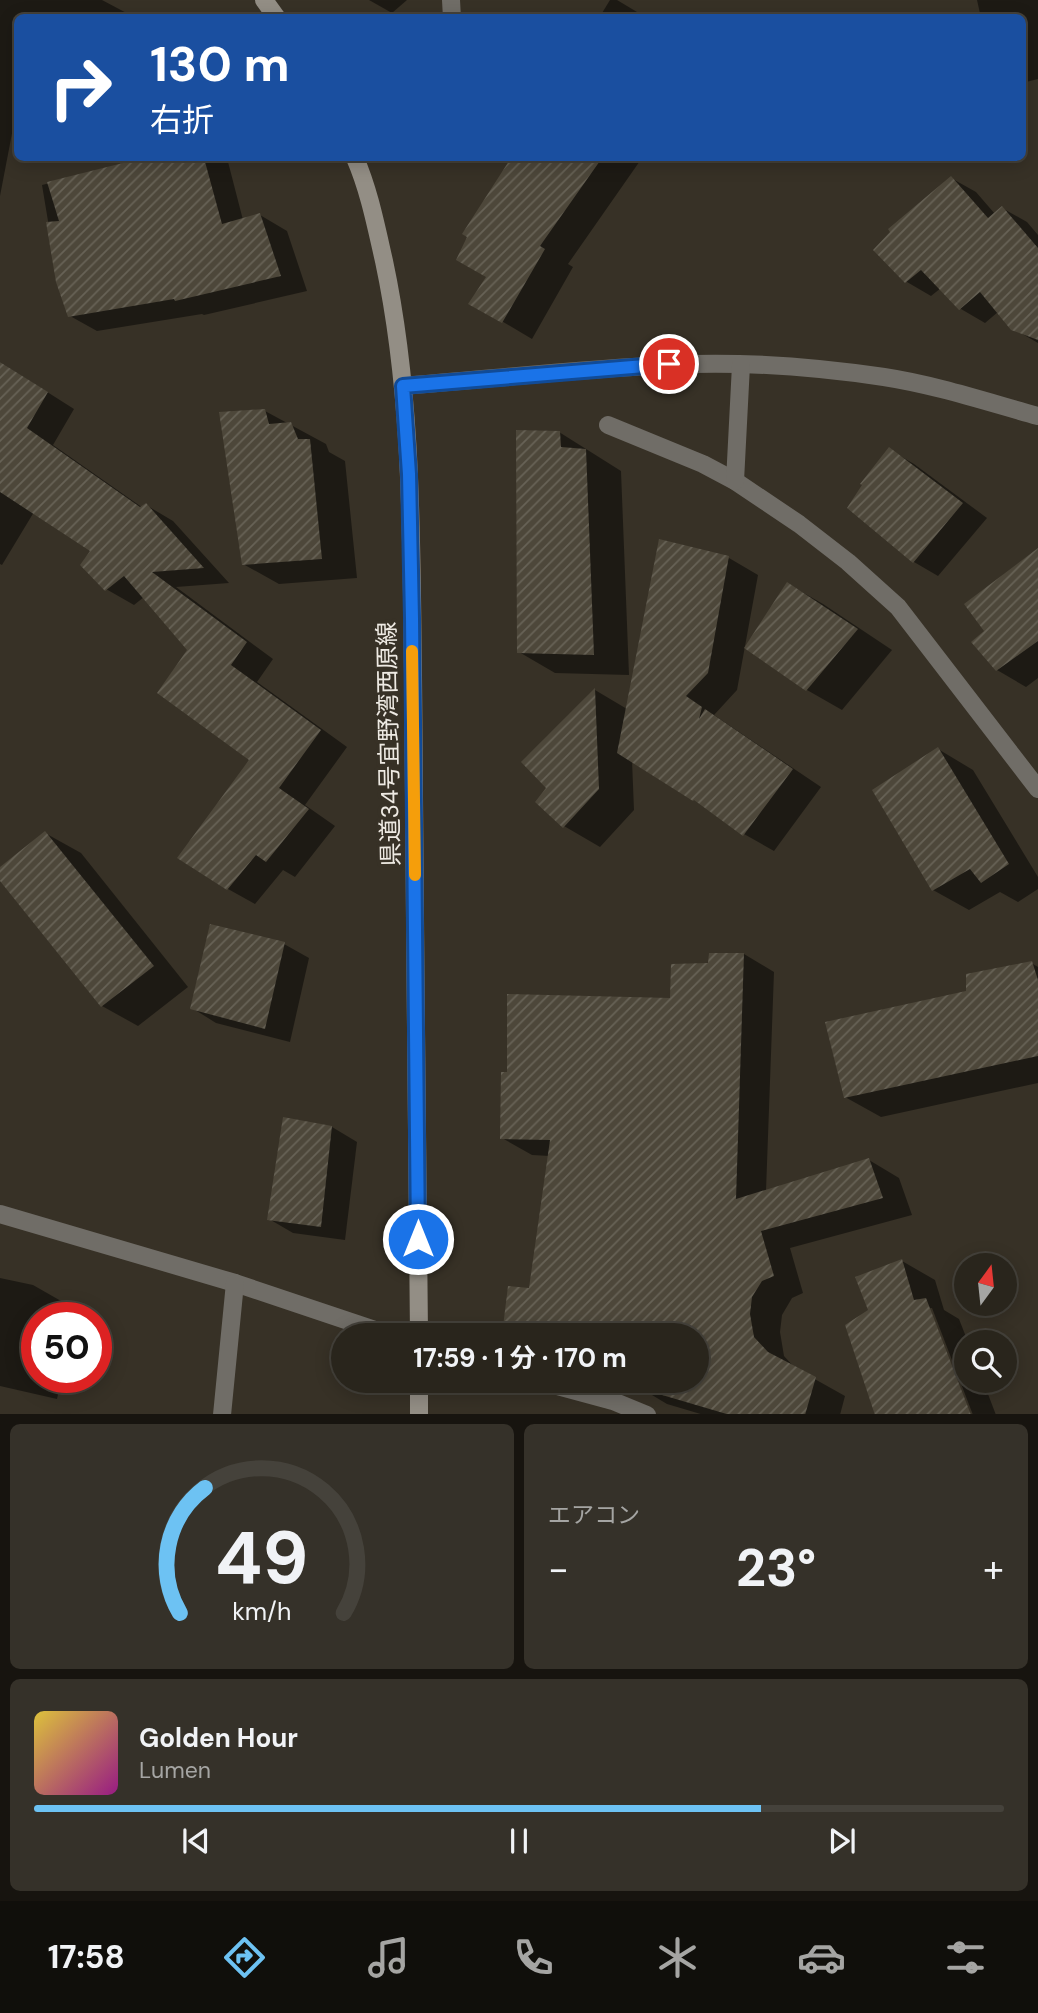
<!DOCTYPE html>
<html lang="ja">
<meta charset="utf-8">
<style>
body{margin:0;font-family:"DM Sans","Noto Sans JP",sans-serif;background:#353129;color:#f1f3f6;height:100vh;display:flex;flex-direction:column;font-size:26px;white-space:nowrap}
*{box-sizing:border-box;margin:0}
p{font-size:23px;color:#a5a5a3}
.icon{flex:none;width:38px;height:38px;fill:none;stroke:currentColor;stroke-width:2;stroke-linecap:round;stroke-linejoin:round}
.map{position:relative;height:1414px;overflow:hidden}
.drawer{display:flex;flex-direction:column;gap:10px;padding:10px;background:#17140f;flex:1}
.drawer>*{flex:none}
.banner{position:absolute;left:14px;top:14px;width:1012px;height:147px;border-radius:10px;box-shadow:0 4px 18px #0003,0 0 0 2px #45423b;background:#1a4fa0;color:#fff;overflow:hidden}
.needle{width:46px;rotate:15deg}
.controls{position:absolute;left:954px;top:1253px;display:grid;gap:14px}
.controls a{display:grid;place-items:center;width:63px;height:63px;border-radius:50%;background:#29251c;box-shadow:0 4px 18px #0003,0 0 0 2px #45423b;font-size:35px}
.speed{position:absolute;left:21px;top:1302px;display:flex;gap:14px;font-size:35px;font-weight:700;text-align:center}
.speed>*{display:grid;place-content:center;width:91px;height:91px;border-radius:50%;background:#29251c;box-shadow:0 4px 18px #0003,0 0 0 2px #45423b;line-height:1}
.speed .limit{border:10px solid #d22;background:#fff;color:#111}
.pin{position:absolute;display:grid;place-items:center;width:60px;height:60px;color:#fff;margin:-30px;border:4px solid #fff;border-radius:50%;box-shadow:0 2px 7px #0007}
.me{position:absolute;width:77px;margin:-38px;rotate:0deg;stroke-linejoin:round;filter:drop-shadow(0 0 5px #0008)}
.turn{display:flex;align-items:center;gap:24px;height:147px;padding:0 21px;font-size:32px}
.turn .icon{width:91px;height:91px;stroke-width:2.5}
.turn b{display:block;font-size:49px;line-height:60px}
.big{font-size:52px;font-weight:700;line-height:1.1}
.drawer .widget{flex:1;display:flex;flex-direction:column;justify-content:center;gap:10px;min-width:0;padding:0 24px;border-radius:10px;background:#353129}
.drawer .dial{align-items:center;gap:0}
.dial svg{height:182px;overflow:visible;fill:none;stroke:#45423b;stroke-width:7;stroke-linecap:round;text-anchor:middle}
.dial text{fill:#f1f3f6;stroke:none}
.song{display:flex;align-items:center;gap:21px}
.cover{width:84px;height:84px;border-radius:10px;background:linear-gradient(135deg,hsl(50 70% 55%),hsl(310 70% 35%))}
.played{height:7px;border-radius:4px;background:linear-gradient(90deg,#6dc2f3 75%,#45423b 75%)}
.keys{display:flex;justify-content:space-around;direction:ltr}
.heat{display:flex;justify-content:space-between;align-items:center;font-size:38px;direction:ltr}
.drawer .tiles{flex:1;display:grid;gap:10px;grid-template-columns:1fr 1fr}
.widget:last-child{grid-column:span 2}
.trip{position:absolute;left:331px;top:1323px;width:378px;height:70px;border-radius:35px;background:#29251c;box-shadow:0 4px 18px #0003,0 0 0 2px #45423b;font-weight:700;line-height:70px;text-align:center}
.tabs{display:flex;height:112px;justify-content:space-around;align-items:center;background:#100f0b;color:#a5a5a3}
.tabs .icon{width:49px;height:49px}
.tabs .selected{color:#6dc2f3}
.tabs b{font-size:32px;color:#f1f3f6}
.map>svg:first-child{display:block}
.shadow{fill:#0007}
.building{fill:url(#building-hatch)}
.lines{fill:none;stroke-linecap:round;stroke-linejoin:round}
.street{stroke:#706d67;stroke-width:18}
.secondary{stroke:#938e85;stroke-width:18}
.route-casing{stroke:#114b97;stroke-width:18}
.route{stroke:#1a73e8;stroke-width:12}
.slow{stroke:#f59e0b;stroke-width:12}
.labels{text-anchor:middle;stroke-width:7;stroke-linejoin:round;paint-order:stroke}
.street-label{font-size:24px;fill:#eeeae3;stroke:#373126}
</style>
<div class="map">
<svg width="1038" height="1415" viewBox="0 0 1038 1415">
<defs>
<pattern id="building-hatch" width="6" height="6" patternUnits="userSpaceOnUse" patternTransform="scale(1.75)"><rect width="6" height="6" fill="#4d473a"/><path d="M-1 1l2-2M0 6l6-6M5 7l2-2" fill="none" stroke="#676256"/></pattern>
</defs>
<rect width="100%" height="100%" fill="#373126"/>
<g class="shadow">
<polygon points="0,0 102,0 134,17 18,18 18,124 14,123 0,196"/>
<polygon points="369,0 407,0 392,13"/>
<polygon points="610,0 617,0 647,18 599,18"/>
<polygon points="977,0 1038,0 1038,79 1022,83 1022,18 981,18"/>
<polygon points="150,158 227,158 243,220 260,215 287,231 307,291 204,315 202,314 97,331 70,316 58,281 42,185"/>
<polygon points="514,158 642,158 568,264 573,267 532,339 471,303 488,277 469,236 464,234"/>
<polygon points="951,178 976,192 995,214 1002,208 1027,222 1038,235 1038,343 1012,328 998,312 985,323 961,309 941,288 931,296 907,282 876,250"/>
<polygon points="0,362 74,409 53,445 143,508 146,505 173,521 229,583 176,587 273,659 257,682 347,747 305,805 335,826 295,877 283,870 255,904 228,889 252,760 189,650 144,597 134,605 106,589 93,550 34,512 2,565 0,564"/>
<polygon points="265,411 326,444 329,452 345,461 357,578 279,584 243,564"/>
<polygon points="559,432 621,471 629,675 555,673 519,652"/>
<polygon points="890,450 914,464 987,518 938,576 914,562"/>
<polygon points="1038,550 1038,678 1026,687 997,670 987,631"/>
<polygon points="729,558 758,575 737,690 714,715 821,787 774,851 744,834 712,810 632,760 634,810 600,847 564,826 549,788 524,762 595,690 627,709"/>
<polygon points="788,584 823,604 892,650 842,710 807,690"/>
<polygon points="938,749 973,770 1038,877 1038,889 1018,902 1000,892 969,910 933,890"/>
<polygon points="45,833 81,853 188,987 138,1026 102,1006 0,878 0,869"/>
<polygon points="284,944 309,958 290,1042 216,1023 192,1008"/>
<polygon points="744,954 774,972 766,1191 869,1160 899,1178 912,1215 790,1248 803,1293 792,1298 782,1315 780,1332 784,1356 795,1368 845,1396 840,1415 704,1415 667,1404 637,1386 637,1383 620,1381 696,1381 696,1335 504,1335 509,1288 530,1290 550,1156 532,1155 502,1138 509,1074 672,999 710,965"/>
<polygon points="1031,963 1038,967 1038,1083 881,1117 845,1097 968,993"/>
<polygon points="332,1127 357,1142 345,1240 293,1233 269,1219"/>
<polygon points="902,1261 935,1280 944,1310 959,1319 968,1342 966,1342 966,1381 983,1381 996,1415 973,1415 932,1308 870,1310"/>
<polygon points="0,1278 33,1285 75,1309 74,1318 37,1318 37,1377 62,1377 57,1399 0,1386"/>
</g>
<g class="building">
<polygon points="143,158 204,158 222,224 260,213 281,276 175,301 174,299 68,317 56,282 46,222 59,221 47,182"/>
<polygon points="511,158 602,158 540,246 545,249 502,323 468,304 486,277 456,260 467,237 462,234"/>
<polygon points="951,176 988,218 1002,206 1038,248 1038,340 1011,330 980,292 959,310 921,270 905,283 873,250 890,232 888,229"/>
<polygon points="0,362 48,392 27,428 140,507 146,503 204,568 152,572 247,642 231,665 321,730 279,788 309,809 266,862 256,855 227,890 177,858 249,760 157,693 187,650 124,576 105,591 80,565 90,551 0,492"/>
<polygon points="265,409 269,424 291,422 298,439 310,439 322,559 242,565 219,412"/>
<polygon points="516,430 560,431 561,447 586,449 594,655 517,653"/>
<polygon points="889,447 963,503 913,563 847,508 862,485 860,484"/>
<polygon points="659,539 729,556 708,673 686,696 702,707 699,719 705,709 793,769 743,836 694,800 693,801 617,753"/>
<polygon points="1038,548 1038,641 996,671 971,642 984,631 964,604"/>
<polygon points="787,582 858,629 806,691 744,648"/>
<polygon points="595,688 599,789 563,828 535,802 546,788 521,762"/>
<polygon points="938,747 1009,864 981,883 970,869 932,891 872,790"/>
<polygon points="45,831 154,966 101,1007 0,881 0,867"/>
<polygon points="210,924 285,942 265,1029 190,1009"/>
<polygon points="709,953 744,953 736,1199 869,1158 883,1198 761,1231 774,1276 762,1281 752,1297 750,1314 754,1337 768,1352 816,1377 805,1415 730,1415 635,1387 635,1381 696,1381 696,1335 502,1335 508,1286 529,1288 550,1140 500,1139 501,1072 507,1072 507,994 670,998 671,964 708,963"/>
<polygon points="1032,961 1038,980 1038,1056 844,1098 825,1022 966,991 966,974"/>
<polygon points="283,1117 332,1126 321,1227 267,1220"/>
<polygon points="902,1259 914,1300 926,1298 971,1415 875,1415 845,1325 868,1310 855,1277"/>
</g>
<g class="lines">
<g class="street">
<polyline points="451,0 452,18"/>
<path d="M403,386C491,379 579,369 667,365C736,361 816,367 884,377C936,385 987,402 1038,416"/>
<polyline points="608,425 703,464 735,481 799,524 848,562 898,607 1038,789"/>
<polyline points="735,481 741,365"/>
<polyline points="0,1214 235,1283 390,1335"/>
<polyline points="539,1381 613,1401 647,1415"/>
<polyline points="222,1415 235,1283"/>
</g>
<g class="secondary">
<polyline points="264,0 277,18"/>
<path d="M355,158C369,190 376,226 384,261C413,397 411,537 413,675C416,895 415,1115 419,1335"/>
<polyline points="419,1381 419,1415"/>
</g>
</g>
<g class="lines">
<g class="route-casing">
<polyline id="route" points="418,1239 412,618 409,474 403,386 669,364"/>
</g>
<use href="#route" class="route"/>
<polyline class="slow" points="412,651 415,875"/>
</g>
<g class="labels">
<g class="street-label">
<text transform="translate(389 744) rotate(-91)" y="8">県道34号宜野湾西原線</text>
</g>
</g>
</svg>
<div class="controls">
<a><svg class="needle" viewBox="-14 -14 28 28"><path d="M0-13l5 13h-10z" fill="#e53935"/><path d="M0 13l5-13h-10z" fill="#a5a5a3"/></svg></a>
<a><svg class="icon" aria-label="search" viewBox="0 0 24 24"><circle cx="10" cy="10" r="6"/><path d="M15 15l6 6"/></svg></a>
</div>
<div class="speed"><div class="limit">50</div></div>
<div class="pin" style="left:669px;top:364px;background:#d93025"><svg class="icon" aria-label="arrive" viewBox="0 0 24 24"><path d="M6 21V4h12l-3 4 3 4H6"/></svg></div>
<svg class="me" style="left:418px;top:1239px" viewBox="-20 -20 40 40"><circle r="17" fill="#1a73e8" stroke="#fff" stroke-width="3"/><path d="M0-11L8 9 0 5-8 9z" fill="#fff"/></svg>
<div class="trip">17:59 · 1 分 · 170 m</div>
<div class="banner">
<div class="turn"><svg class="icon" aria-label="right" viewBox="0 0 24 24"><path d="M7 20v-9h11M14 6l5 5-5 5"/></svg><div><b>130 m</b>右折</div></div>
</div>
</div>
<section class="drawer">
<div class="tiles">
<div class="widget dial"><svg viewBox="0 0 100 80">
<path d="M14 69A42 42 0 1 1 86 69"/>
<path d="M14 69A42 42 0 0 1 25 14" stroke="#6dc2f3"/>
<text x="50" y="56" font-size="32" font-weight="700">49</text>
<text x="50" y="72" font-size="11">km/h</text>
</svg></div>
<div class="widget"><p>エアコン</p>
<div class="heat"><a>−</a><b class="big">23°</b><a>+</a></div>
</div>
<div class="widget">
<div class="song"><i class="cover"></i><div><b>Golden Hour</b><p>Lumen</p></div></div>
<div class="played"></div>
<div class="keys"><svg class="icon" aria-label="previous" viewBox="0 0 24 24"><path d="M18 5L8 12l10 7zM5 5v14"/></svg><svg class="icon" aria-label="pause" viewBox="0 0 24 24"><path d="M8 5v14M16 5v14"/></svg><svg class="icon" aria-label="next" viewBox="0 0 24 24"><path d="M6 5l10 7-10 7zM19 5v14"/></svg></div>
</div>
</div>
</section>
<nav class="tabs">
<b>17:58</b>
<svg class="icon selected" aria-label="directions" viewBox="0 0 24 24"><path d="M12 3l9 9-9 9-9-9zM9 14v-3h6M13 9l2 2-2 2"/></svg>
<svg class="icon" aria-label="music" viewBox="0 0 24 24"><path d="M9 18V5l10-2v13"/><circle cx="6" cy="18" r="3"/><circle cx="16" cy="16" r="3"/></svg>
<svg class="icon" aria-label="phone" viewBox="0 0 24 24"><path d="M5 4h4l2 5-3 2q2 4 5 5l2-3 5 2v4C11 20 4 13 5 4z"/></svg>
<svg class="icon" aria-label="climate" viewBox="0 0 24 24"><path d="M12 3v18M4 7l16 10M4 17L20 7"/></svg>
<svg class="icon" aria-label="car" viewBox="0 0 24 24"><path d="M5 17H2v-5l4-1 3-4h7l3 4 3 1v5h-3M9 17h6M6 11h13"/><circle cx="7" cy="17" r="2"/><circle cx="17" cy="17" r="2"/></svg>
<svg class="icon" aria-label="filters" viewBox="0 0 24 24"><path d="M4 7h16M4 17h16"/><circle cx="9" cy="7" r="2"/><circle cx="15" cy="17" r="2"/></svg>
</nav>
